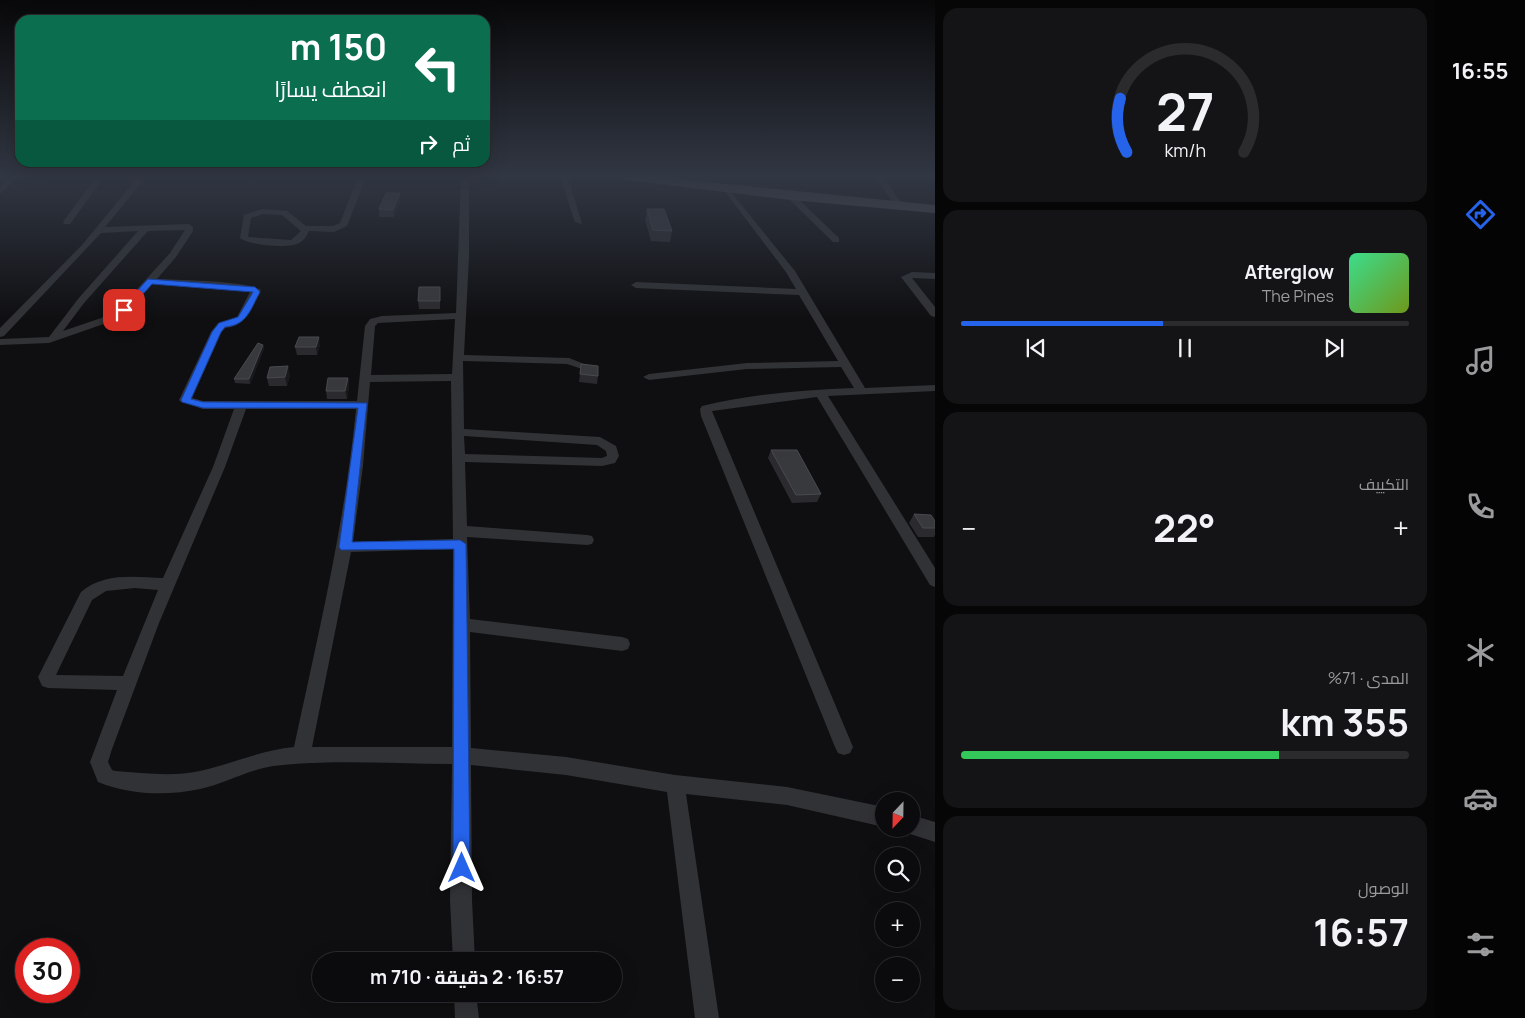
<!DOCTYPE html>
<html lang="ar">
<meta charset="utf-8">
<style>
body{margin:0;font-family:Manrope,Cairo,sans-serif;background:#141416;color:#f1f3f6;direction:rtl;height:100vh;display:flex;flex-direction:column;font-size:19px;white-space:nowrap}
*{box-sizing:border-box;margin:0}
p{font-size:16px;color:#9a9b9d}
.icon{flex:none;width:28px;height:28px;fill:none;stroke:currentColor;stroke-width:2;stroke-linecap:round;stroke-linejoin:round}
.map{position:relative;flex:1;overflow:hidden;direction:ltr}
.drawer{display:flex;flex-direction:column;gap:8px;padding:8px;background:#060607;width:500px}
.drawer>*{flex:none}
.guide{position:absolute;left:15px;top:15px;width:475px;height:152px;border-radius:15px;box-shadow:0 5px 20px #0002,0 0 0 1px #2b2b2e;direction:rtl;background:#0b6e4f;color:#fff;overflow:hidden}
.needle{width:32px;rotate:202deg}
.fabs{position:absolute;left:875px;top:792px;display:grid;gap:10px}
.fabs a{display:grid;place-items:center;width:45px;height:45px;border-radius:50%;background:#0b0b0d;box-shadow:0 5px 20px #0002,0 0 0 1px #2b2b2e;font-size:25px}
.speed{position:absolute;left:15px;top:938px;display:flex;gap:10px;font-size:25px;font-weight:700;text-align:center}
.speed>*{display:grid;place-content:center;width:65px;height:65px;border-radius:50%;background:#0b0b0d;box-shadow:0 5px 20px #0002,0 0 0 1px #2b2b2e;line-height:1}
.speed .limit{border:8px solid #d22;background:#fff;color:#111}
.pin{position:absolute;display:grid;place-items:center;width:42px;height:42px;color:#fff;margin:-21px;border-radius:10px;box-shadow:0 2px 8px #0006}
.me{position:absolute;width:55px;margin:-28px;rotate:0deg;stroke-linejoin:round;filter:drop-shadow(0 0 4px #0008)}
.turn{display:flex;align-items:center;gap:18px;height:105px;padding:0 20px;font-size:22px}
.turn .icon{width:65px;height:65px;stroke-width:2.5}
.turn b{display:block;font-size:35px;line-height:42px}
.then{display:flex;align-items:center;height:48px;padding:0 20px;background:#0003;gap:10px;font-size:19px}
.big{font-size:38px;font-weight:700;line-height:1.1}
.drawer .widget{flex:1;display:flex;flex-direction:column;justify-content:center;gap:8px;min-width:0;padding:0 18px;border-radius:15px;background:#141416}
.drawer .dial{align-items:center;gap:0}
.dial svg{height:130px;overflow:visible;fill:none;stroke:#2b2b2e;stroke-width:7;stroke-linecap:round;text-anchor:middle}
.dial text{fill:#f1f3f6;stroke:none}
.song{display:flex;align-items:center;gap:15px}
.cover{width:60px;height:60px;border-radius:8px;background:linear-gradient(135deg,hsl(150 70% 55%),hsl(80 70% 35%))}
.played{height:5px;border-radius:2px;background:linear-gradient(90deg,#2563eb 45%,#2b2b2e 45%)}
.keys{display:flex;justify-content:space-around;direction:ltr}
.heat{display:flex;justify-content:space-between;align-items:center;font-size:28px;direction:ltr}
.charge{height:8px;border-radius:4px;background:linear-gradient(90deg,#34c759 71%,#2b2b2e 0)}
.trip{position:absolute;left:312px;top:952px;width:310px;height:50px;border-radius:25px;background:#0b0b0d;box-shadow:0 5px 20px #0002,0 0 0 1px #2b2b2e;font-weight:700;line-height:50px;text-align:center;direction:rtl}
main{display:flex;flex:1;min-height:0}
.menu{display:flex;flex-direction:column;width:90px;justify-content:space-around;align-items:center;background:#040405;color:#9a9b9d}
.menu .icon{width:35px;height:35px}
.menu .selected{color:#2563eb}
.menu b{font-size:22px;color:#f1f3f6}
.map>svg:first-child{display:block}
.lines{fill:none;stroke-linecap:round;stroke-linejoin:round}
.street{fill:#303235;fill-rule:evenodd}
.primary{fill:#4c4f54;fill-rule:evenodd}
.wall{fill:#2b2b2f}
.shaded-wall{fill:#1a1a1d}
.building{fill:#38393d;stroke:#484a4f}
.route{fill:#2563eb;stroke:#184099}
</style>
<main>
<nav class="menu">
<b>16:55</b>
<svg class="icon selected" aria-label="directions" viewBox="0 0 24 24"><path d="M12 3l9 9-9 9-9-9zM9 14v-3h6M13 9l2 2-2 2"/></svg>
<svg class="icon" aria-label="music" viewBox="0 0 24 24"><path d="M9 18V5l10-2v13"/><circle cx="6" cy="18" r="3"/><circle cx="16" cy="16" r="3"/></svg>
<svg class="icon" aria-label="phone" viewBox="0 0 24 24"><path d="M5 4h4l2 5-3 2q2 4 5 5l2-3 5 2v4C11 20 4 13 5 4z"/></svg>
<svg class="icon" aria-label="climate" viewBox="0 0 24 24"><path d="M12 3v18M4 7l16 10M4 17L20 7"/></svg>
<svg class="icon" aria-label="car" viewBox="0 0 24 24"><path d="M5 17H2v-5l4-1 3-4h7l3 4 3 1v5h-3M9 17h6M6 11h13"/><circle cx="7" cy="17" r="2"/><circle cx="17" cy="17" r="2"/></svg>
<svg class="icon" aria-label="filters" viewBox="0 0 24 24"><path d="M4 7h16M4 17h16"/><circle cx="9" cy="7" r="2"/><circle cx="15" cy="17" r="2"/></svg>
</nav>
<section class="drawer">
<div class="widget dial"><svg viewBox="0 0 100 80">
<path d="M14 69A42 42 0 1 1 86 69"/>
<path d="M14 69A42 42 0 0 1 10 36" stroke="#2563eb"/>
<text x="50" y="56" font-size="32" font-weight="700">27</text>
<text x="50" y="72" font-size="11">km/h</text>
</svg></div>
<div class="widget">
<div class="song"><i class="cover"></i><div><b>Afterglow</b><p>The Pines</p></div></div>
<div class="played"></div>
<div class="keys"><svg class="icon" aria-label="previous" viewBox="0 0 24 24"><path d="M18 5L8 12l10 7zM5 5v14"/></svg><svg class="icon" aria-label="pause" viewBox="0 0 24 24"><path d="M8 5v14M16 5v14"/></svg><svg class="icon" aria-label="next" viewBox="0 0 24 24"><path d="M6 5l10 7-10 7zM19 5v14"/></svg></div>
</div>
<div class="widget"><p>التكييف</p>
<div class="heat"><a>−</a><b class="big">22°</b><a>+</a></div>
</div>
<div class="widget"><p>المدى · 71%</p><b class="big">355 km</b><div class="charge"></div></div>
<div class="widget"><p>الوصول</p><b class="big">16:57</b></div>
</section>
<div class="map">
<svg width="935" height="1018" viewBox="0 0 935 1018">
<rect width="100%" height="100%" fill="#0f0f11"/>
<g class="lines">
<g class="street">
<polygon points="10,177 18,177 0,194 0,187"/>
<polygon points="96,177 104,177 70,224 64,224 63,222"/>
<path d="M138,177H146L105,227L189,224L193,227V231L176,257L157,279C176,280 250,281 261,290C252,308 247,326 225,328L221,333L192,398L203,401H357L365,326L370,319L382,316L456,313L461,177H469V257L464,355L569,358L594,368L588,371L567,364L463,361L464,429L600,437L616,446L619,456L615,463L602,466L465,462L467,526L587,535L592,536L594,540L592,544L587,545L467,537L470,619L622,637L628,639L630,644L628,649L622,651L470,632L471,748L566,757L675,775L787,787L884,807V827L787,805L686,794L719,1018H695L667,792L566,775L471,765L472,900L475,961H453L450,900L452,764C393,764 331,759 273,766C248,770 224,784 200,789C168,796 129,795 98,782L90,762L117,690L48,688L42,686L38,677L81,592C104,572 135,577 163,578L213,467L234,409H203L181,402L179,400L211,332L218,323L237,317L250,292L152,284L128,312L118,319L49,343L0,345V339L49,337L78,299L138,231L101,233L4,336L0,337V328L82,245ZM185,230L170,253L120,308L110,315L63,331L84,303L148,231ZM455,319L452,374L371,375L375,326L378,323ZM451,381L453,539L353,542L363,466L370,382ZM246,409H356C345,523 318,635 294,747C261,750 232,764 200,771C172,777 143,773 115,771L112,770L108,762L112,749L159,623L225,467ZM464,436L597,445L606,451L607,456L602,458L465,454ZM453,549L452,747H312L351,552ZM135,588L158,590L123,676L56,675L92,600L106,591Z"/>
<path d="M358,177H366L347,226L334,232L309,231C307,235 304,241 299,243C290,249 248,245 240,238L244,215L262,209L287,211L306,226H333L340,223ZM263,214L282,215L301,231L291,240L248,237L251,218Z"/>
<polygon points="560,177 568,177 582,224 575,222"/>
<polygon points="875,177 883,177 903,205 902,207 896,207"/>
<path d="M727,187L795,271L865,388L935,385V391L828,396L935,568V587L930,585L817,397L712,411L853,747L850,753L844,755L838,753L835,747L701,416L700,409L702,406C751,394 803,390 854,388L841,367L747,369L649,380L643,377L649,374L747,363L838,361L799,295L636,288L631,285L636,282L796,289L786,272L723,189Z"/>
<polygon points="789,190 795,190 795,196 839,238 839,242 833,242 788,198"/>
<polygon points="912,272 935,273 935,279 912,278 935,307 935,317 931,316 901,277"/>
<polygon points="911,815 935,822 935,842 904,832 903,829 911,829"/>
<polygon points="454,994 476,994 479,1018 455,1018"/>
</g>
<polygon class="primary" points="620,177 658,177 935,205 935,213 791,200 626,180"/>
</g>
<g class="wall">
<polygon points="400,193 400,200 394,217 379,217 379,209"/>
<polygon points="647,209 672,231 670,242 651,241 645,220"/>
<polygon points="440,287 440,309 419,309 418,301"/>
<polygon points="263,345 264,349 250,384 235,383 234,379"/>
<polygon points="320,345 317,355 297,355 295,347"/>
<polygon points="581,364 598,376 597,384 579,382"/>
<polygon points="290,375 287,386 269,386 267,378"/>
<polygon points="348,378 349,386 347,399 327,399 326,391"/>
<polygon points="771,450 821,494 817,502 792,503 768,458"/>
<polygon points="914,514 935,521 935,535 934,537 918,537 909,523"/>
</g>
<g class="shaded-wall">
<polygon points="400,193 400,200 394,217 393,210"/>
<polygon points="319,337 320,345 317,355 316,347"/>
<polygon points="263,345 264,349 250,384 249,379"/>
<polygon points="288,366 290,375 287,386 285,377"/>
<polygon points="348,378 349,386 347,399 345,391"/>
</g>
<g class="building">
<polygon points="386,193 400,193 393,210 379,209"/>
<polygon points="647,209 664,209 672,231 653,230"/>
<polygon points="419,287 440,287 440,301 418,301"/>
<polygon points="299,337 319,337 316,347 295,347"/>
<polygon points="258,343 263,345 249,379 234,379"/>
<polygon points="581,364 598,366 598,376 580,374"/>
<polygon points="288,366 285,377 267,378 270,367"/>
<polygon points="328,378 348,378 345,391 326,391"/>
<polygon points="771,450 797,450 821,494 796,495"/>
<polygon points="914,514 931,515 935,521 935,528 923,528"/>
</g>
<linearGradient id="sky" x2="0" y2="1"><stop stop-color="#080809"/><stop offset="0.55" stop-color="#313743"/><stop offset="1" stop-color="#313743" stop-opacity="0"/></linearGradient>
<rect width="935" height="320" fill="url(#sky)"/>
<path class="route" d="M148,279L255,287L260,292C250,310 247,325 225,327L221,332L191,399L203,402L367,403L352,542L460,540L466,544L470,868L468,874L462,876L456,874L453,868L454,549L341,550L339,547L358,408H203L182,402L181,400L212,332L219,323L238,317L253,292L152,284L127,312H121V308Z"/>
</svg>
<div class="fabs">
<a><svg class="needle" viewBox="-14 -14 28 28"><path d="M0-13l5 13h-10z" fill="#e53935"/><path d="M0 13l5-13h-10z" fill="#9a9b9d"/></svg></a>
<a><svg class="icon" aria-label="search" viewBox="0 0 24 24"><circle cx="10" cy="10" r="6"/><path d="M15 15l6 6"/></svg></a>
<a>+</a>
<a>−</a>
</div>
<div class="speed"><div class="limit">30</div></div>
<div class="pin" style="left:124px;top:310px;background:#d93025"><svg class="icon" aria-label="arrive" viewBox="0 0 24 24"><path d="M6 21V4h12l-3 4 3 4H6"/></svg></div>
<svg class="me" style="left:462px;top:868px" viewBox="-20 -20 40 40"><path d="M0-17L14 15 0 8-14 15z" fill="#2563eb" stroke="#fff" stroke-width="4"/></svg>
<div class="trip">16:57 · 2 دقيقة · 710 m</div>
<div class="guide">
<div class="turn"><svg class="icon" aria-label="left" viewBox="0 0 24 24"><path d="M17 20v-9H6M10 6l-5 5 5 5"/></svg><div><b>150 m</b>انعطف يسارًا</div></div>
<div class="then">ثم<svg class="icon" aria-label="right" viewBox="0 0 24 24"><path d="M7 20v-9h11M14 6l5 5-5 5"/></svg></div>
</div>
</div>
</main>
